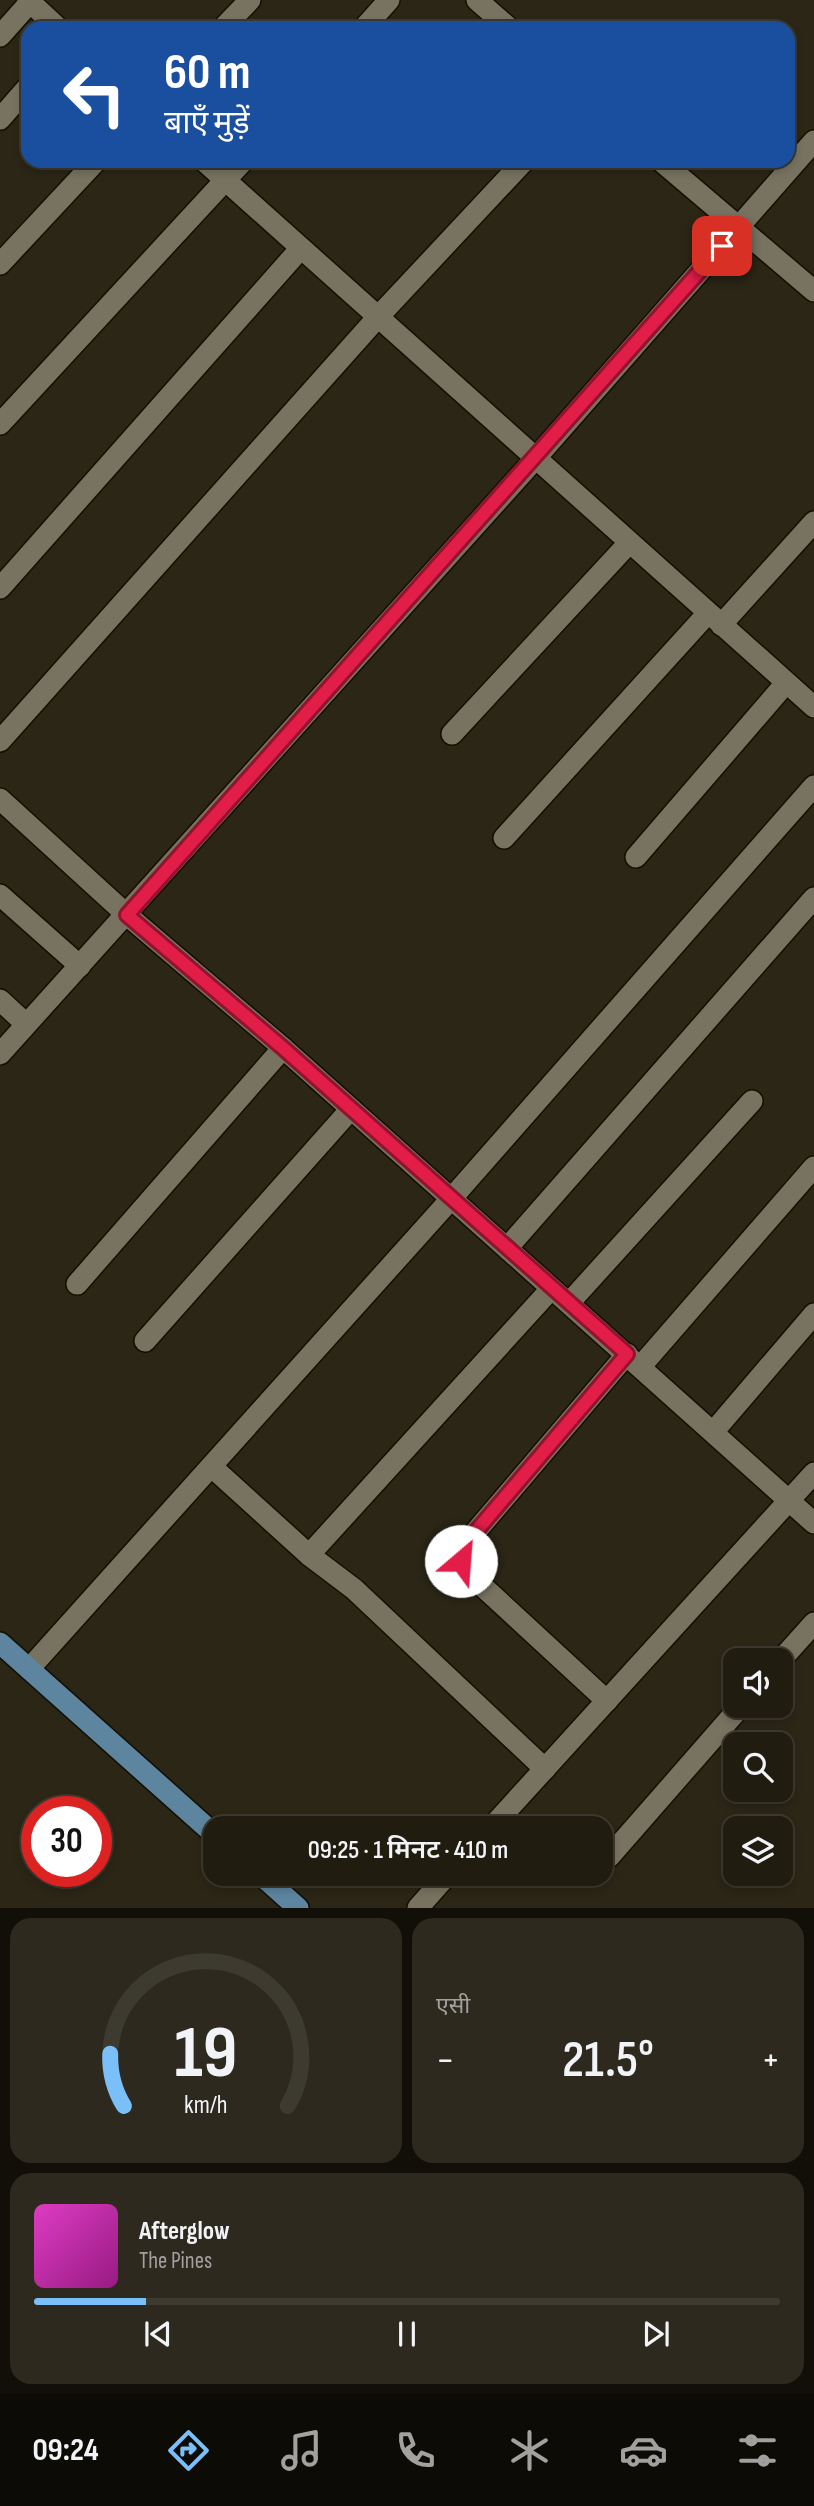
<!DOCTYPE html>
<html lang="hi">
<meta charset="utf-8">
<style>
body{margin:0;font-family:"Sofia Sans Condensed","Noto Sans Devanagari",sans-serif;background:#2d291e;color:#f1f3f6;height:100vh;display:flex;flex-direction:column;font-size:26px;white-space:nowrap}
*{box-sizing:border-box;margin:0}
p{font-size:23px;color:#a2a19f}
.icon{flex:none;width:38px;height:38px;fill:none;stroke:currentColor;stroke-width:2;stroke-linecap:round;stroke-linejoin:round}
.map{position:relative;height:1908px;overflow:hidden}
.drawer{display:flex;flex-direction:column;gap:10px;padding:10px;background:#120f09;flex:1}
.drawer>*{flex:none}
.top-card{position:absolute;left:21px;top:21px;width:774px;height:147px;border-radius:21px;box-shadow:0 4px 10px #0003,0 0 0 2px #3d3a30;background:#1a4fa0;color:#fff;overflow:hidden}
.tools{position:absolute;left:723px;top:1648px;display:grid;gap:14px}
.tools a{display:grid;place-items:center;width:70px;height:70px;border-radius:14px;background:#201c10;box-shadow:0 4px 10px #0003,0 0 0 2px #3d3a30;font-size:35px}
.speed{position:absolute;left:21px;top:1796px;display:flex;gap:14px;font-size:35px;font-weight:700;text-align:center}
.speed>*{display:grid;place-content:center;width:91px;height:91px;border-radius:50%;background:#201c10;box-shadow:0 4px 10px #0003,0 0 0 2px #3d3a30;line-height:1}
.speed .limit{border:10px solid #d22;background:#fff;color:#111}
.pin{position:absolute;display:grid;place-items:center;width:60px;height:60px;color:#fff;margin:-30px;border-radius:14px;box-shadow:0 4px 10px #0006}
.me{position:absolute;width:77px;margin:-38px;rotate:27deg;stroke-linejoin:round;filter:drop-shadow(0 0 5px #0008)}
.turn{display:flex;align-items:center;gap:24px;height:147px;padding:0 28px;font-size:32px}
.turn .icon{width:91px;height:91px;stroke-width:2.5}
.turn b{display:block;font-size:49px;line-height:60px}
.big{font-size:52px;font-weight:600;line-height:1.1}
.drawer .tile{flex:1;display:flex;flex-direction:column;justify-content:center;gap:10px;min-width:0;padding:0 24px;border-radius:21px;background:#2d291e}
.drawer .dial{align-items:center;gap:0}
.dial svg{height:182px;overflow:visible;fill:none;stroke:#3d3a30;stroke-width:7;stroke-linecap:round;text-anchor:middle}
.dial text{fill:#f1f3f6;stroke:none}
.song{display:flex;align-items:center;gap:21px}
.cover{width:84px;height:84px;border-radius:10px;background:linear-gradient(135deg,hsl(310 70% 55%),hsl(310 70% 35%))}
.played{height:7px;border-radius:4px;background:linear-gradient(90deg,#7abff8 15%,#3d3a30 15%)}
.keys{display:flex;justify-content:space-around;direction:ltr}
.heat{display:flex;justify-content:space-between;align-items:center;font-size:38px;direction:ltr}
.drawer .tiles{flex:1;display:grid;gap:10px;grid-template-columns:1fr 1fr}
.tile:last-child{grid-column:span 2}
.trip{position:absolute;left:203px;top:1816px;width:410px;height:70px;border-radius:21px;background:#201c10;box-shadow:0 4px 10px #0003,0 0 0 2px #3d3a30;font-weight:600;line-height:70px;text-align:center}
.menu{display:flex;height:112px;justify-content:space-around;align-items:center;background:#0d0b06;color:#a2a19f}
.menu .icon{width:49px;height:49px}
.menu .selected{color:#7abff8}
.menu b{font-size:32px;color:#f1f3f6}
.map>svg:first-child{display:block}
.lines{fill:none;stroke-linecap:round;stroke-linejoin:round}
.minor-casing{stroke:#130f02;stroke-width:24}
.major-casing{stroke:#130f02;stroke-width:24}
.minor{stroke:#787360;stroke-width:21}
.major{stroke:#5d85a0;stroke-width:21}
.route-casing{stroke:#92132f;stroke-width:18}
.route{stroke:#e11d48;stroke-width:12}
</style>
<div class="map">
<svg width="814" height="1908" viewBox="0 0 814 1908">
<rect width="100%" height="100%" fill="#2b2616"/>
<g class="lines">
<g class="minor-casing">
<g id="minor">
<polyline points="28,0 58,28"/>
<polyline points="477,0 509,28"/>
<polyline points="223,28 250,0"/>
<polyline points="364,28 389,0"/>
<polyline points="0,36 32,0"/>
<polyline points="0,119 28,87"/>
<polyline points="204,161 814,707"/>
<polyline points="661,161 814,291"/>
<polyline points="0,264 96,161"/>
<polyline points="0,424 243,161"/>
<polyline points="0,588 301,248"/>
<polyline points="721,625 814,522"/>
<polyline points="452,734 629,543"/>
<polyline points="0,741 377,318 524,161"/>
<polyline points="0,799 127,915 283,1048 814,1523"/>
<polyline points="504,838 708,613"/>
<polyline points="636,857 786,683"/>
<polyline points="0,895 80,966"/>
<polyline points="0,1000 26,1024"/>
<polyline points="0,1054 535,459 814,141"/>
<polyline points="508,1247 814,898"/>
<polyline points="77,1284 283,1048"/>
<polyline points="569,1303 752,1101"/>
<polyline points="145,1341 351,1109"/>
<polyline points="641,1366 814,1167"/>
<polyline points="714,1431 814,1314"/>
<polyline points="212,1467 309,1555 354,1589 545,1769"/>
<polyline points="309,1555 551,1289"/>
<polyline points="780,1661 814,1623"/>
<polyline points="29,1669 451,1199 814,786"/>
<polyline points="607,1701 466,1571 461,1561 466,1543 627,1354"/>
<polyline points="490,1829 814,1473"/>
<polyline points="609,1857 741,1706"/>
<polyline points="418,1908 448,1874"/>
</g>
</g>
<g class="major-casing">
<g id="major">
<polyline points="0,1643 215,1835"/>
<polyline points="260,1874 298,1908"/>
</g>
</g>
<use href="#minor" class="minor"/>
<use href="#major" class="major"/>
</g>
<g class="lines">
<g class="route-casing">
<polyline id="route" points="461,1561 466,1543 627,1354 283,1048 127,915 722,246"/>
</g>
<use href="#route" class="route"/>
</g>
</svg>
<div class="tools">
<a><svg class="icon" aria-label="sound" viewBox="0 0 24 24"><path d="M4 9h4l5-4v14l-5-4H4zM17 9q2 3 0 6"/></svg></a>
<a><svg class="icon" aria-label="search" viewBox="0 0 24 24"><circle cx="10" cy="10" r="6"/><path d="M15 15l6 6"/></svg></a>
<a><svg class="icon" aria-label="layers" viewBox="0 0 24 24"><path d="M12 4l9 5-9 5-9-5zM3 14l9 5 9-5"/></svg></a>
</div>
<div class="speed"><div class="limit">30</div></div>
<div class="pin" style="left:722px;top:246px;background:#d93025"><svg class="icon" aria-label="arrive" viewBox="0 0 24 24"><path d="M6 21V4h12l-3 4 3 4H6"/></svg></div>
<svg class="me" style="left:461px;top:1561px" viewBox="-20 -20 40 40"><circle r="19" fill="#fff"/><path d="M0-13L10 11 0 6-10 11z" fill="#e11d48"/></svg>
<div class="trip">09:25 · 1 मिनट · 410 m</div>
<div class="top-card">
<div class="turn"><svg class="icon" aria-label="left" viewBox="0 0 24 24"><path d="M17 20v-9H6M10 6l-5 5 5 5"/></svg><div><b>60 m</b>बाएँ मुड़ें</div></div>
</div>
</div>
<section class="drawer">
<div class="tiles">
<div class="tile dial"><svg viewBox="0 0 100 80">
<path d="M14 69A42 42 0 1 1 86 69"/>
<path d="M14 69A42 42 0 0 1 8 46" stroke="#7abff8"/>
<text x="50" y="56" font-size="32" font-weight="700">19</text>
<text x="50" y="72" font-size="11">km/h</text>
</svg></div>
<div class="tile"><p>एसी</p>
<div class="heat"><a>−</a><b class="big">21.5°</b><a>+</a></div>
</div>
<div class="tile">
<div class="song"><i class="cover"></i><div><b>Afterglow</b><p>The Pines</p></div></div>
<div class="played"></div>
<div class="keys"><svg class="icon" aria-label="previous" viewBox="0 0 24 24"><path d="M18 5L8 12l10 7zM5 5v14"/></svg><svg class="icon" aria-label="pause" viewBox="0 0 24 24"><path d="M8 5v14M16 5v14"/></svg><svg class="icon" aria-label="next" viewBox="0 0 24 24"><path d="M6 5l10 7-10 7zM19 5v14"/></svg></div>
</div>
</div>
</section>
<nav class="menu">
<b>09:24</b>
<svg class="icon selected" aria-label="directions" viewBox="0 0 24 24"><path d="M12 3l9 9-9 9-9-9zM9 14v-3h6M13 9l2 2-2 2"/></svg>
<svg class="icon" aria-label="music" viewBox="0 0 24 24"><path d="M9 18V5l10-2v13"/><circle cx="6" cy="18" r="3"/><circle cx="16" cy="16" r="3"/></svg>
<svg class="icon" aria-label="phone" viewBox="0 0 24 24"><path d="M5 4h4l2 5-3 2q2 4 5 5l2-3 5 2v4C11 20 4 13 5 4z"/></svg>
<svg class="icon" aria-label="climate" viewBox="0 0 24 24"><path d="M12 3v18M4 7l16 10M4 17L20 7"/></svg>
<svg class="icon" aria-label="car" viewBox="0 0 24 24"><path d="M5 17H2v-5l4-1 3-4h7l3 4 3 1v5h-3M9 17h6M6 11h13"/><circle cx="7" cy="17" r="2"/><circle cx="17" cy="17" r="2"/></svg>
<svg class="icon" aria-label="filters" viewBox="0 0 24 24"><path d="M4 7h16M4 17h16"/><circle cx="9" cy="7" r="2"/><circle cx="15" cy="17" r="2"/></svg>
</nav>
